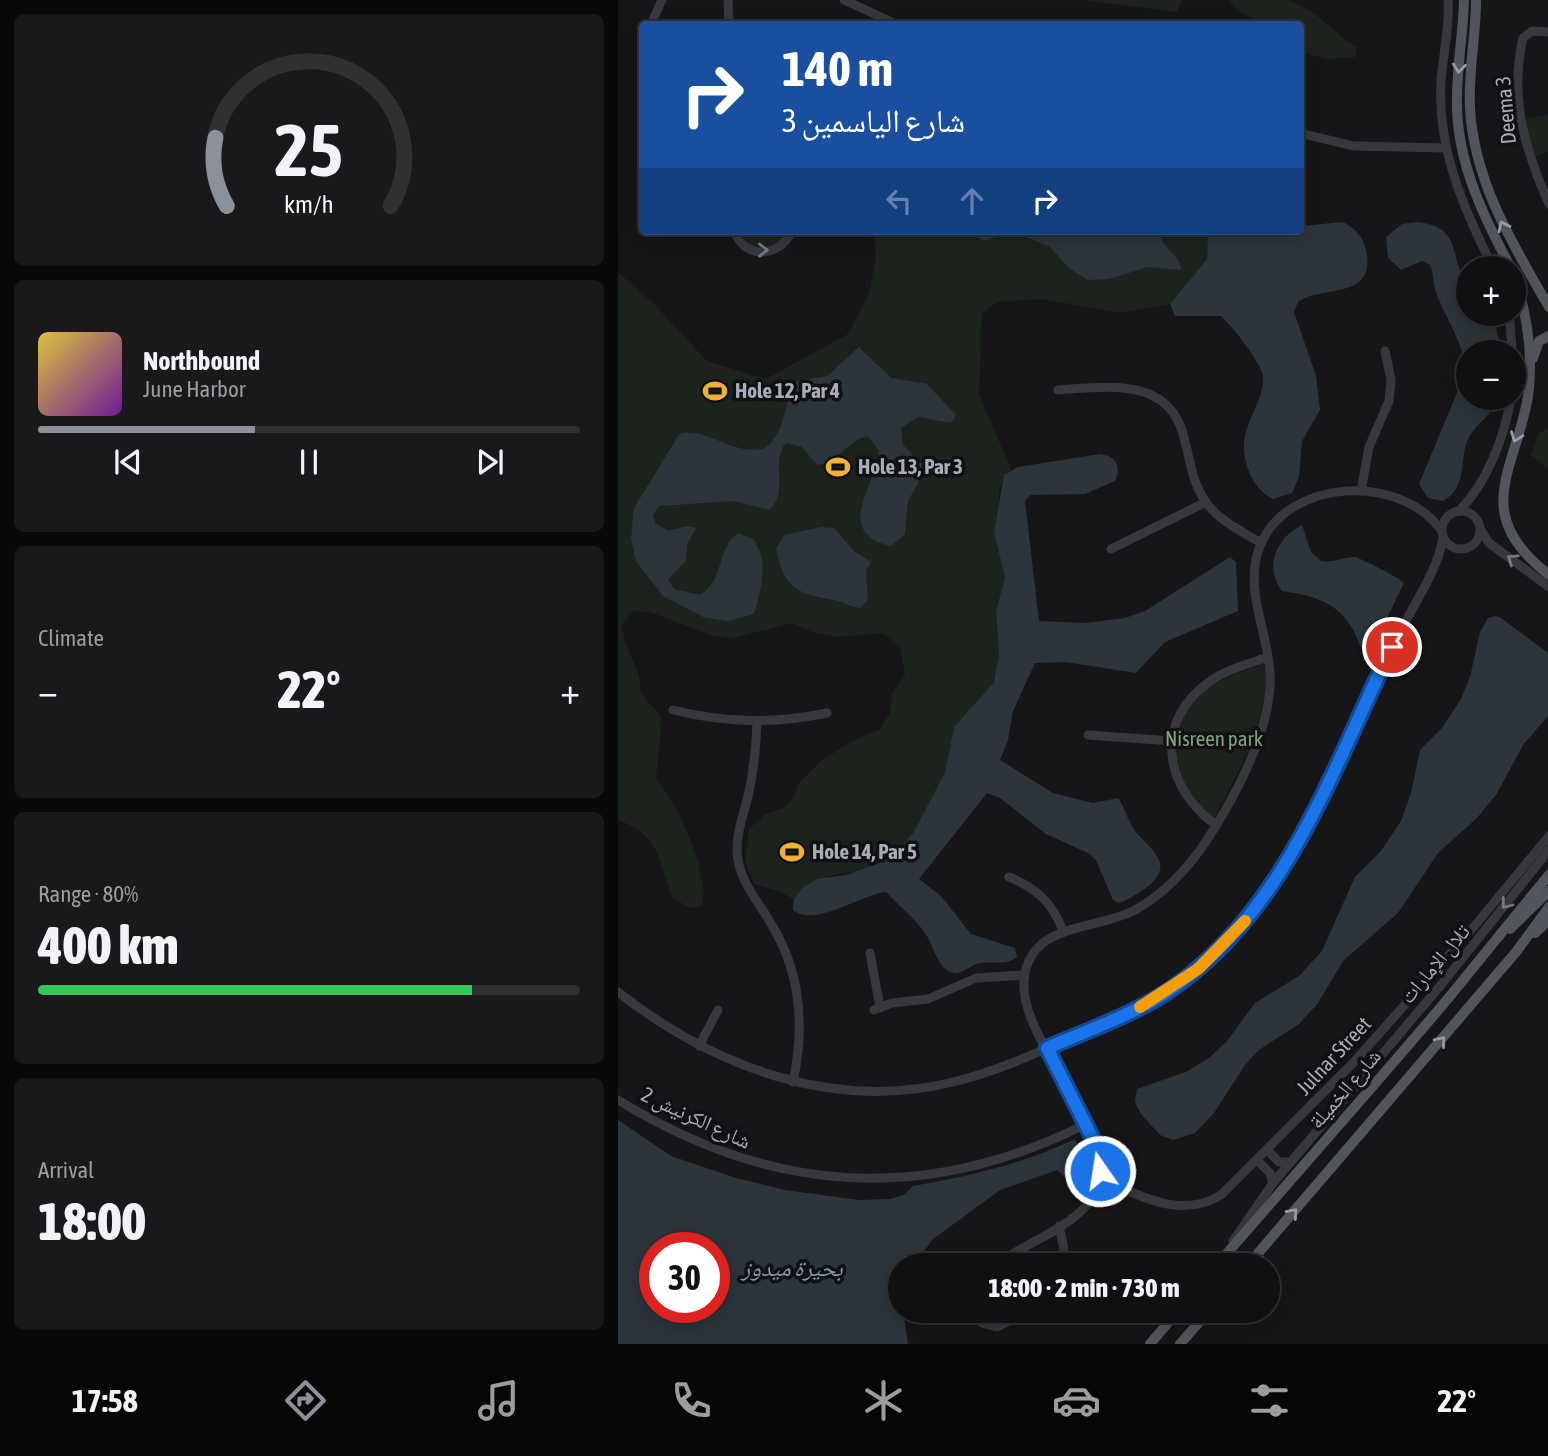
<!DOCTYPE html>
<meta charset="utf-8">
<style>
body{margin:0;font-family:"Asap Condensed","Noto Naskh Arabic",sans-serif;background:#19191b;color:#f1f3f6;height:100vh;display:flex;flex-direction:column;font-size:26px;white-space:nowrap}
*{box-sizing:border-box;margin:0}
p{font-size:23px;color:#9c9d9f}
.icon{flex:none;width:38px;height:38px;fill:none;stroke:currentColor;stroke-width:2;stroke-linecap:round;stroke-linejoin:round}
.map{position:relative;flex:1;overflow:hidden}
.drawer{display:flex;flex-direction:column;gap:14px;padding:14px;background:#09090a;width:618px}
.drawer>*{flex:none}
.guide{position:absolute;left:21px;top:21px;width:665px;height:214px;border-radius:7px;box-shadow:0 4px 18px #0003,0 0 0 2px #303032;background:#1a4fa0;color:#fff;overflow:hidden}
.fabs{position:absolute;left:838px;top:256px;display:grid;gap:14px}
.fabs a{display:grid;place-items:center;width:70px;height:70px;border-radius:50%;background:#101012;box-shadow:0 4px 18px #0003,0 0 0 2px #303032;font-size:35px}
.speed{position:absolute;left:21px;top:1232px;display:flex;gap:14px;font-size:35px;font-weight:700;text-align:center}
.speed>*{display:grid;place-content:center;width:91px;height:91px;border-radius:50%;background:#101012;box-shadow:0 4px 18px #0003,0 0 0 2px #303032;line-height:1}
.speed .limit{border:10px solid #d22;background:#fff;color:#111}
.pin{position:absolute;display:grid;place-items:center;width:60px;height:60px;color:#fff;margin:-30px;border:4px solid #fff;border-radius:50%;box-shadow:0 2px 7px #0007}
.me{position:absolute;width:77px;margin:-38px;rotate:347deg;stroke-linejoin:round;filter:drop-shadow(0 0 5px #0008)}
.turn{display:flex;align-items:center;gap:24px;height:147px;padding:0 28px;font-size:32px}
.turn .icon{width:91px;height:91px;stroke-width:2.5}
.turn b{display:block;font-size:49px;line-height:60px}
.lanes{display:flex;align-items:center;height:66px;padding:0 28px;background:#0003;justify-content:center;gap:35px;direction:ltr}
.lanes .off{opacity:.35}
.big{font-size:52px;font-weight:800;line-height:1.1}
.drawer .card{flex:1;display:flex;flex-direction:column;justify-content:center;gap:10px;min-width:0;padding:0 24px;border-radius:10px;background:#19191b}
.drawer .dial{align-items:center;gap:0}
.dial svg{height:182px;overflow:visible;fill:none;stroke:#303032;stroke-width:7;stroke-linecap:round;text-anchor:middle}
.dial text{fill:#f1f3f6;stroke:none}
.song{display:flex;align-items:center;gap:21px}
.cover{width:84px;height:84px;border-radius:10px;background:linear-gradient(135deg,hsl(50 70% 55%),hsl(280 70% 35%))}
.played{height:7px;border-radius:4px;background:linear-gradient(90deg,#8c9099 40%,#303032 40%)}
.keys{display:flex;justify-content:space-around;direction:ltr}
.heat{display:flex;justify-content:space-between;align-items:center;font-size:38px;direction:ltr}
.charge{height:10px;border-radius:5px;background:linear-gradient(90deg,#34c759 80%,#303032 0)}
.trip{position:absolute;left:270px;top:1253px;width:392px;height:70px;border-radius:35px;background:#101012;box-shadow:0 4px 18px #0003,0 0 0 2px #303032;font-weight:800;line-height:70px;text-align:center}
.dock{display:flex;height:112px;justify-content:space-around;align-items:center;background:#060607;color:#9c9d9f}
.dock .icon{width:49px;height:49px}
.dock .on{color:#8c9099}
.dock b{font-size:32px;color:#f1f3f6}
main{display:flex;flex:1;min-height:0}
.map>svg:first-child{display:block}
.green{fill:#1c231d}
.water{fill:#2c353c;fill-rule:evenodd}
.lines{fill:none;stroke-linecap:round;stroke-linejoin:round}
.minor{stroke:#37383d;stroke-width:9}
.major{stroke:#53555c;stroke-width:10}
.oneway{stroke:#979ba6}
.oneway2{stroke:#757881}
.route-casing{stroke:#114b97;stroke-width:18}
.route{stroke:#1a73e8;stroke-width:12}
.slow{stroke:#f59e0b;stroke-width:12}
.labels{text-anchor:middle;stroke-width:7;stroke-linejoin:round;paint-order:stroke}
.street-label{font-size:21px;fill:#a8adb8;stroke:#111113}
.poi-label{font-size:21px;font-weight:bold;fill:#a8adb8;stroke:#111113;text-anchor:start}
.park-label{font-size:21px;fill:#7fa381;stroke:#111113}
.water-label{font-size:23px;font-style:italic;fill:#7f9bb3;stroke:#111113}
</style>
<main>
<section class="drawer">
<div class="card dial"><svg viewBox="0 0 100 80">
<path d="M14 69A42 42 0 1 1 86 69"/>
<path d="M14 69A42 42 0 0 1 9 39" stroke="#8c9099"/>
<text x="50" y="56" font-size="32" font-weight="700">25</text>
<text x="50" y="72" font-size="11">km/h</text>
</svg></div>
<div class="card">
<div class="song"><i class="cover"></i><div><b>Northbound</b><p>June Harbor</p></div></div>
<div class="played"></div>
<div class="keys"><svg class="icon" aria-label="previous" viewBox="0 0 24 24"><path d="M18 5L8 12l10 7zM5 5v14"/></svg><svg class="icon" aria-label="pause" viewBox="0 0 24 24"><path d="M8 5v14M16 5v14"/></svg><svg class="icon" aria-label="next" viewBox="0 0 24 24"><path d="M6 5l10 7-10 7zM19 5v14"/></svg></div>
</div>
<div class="card"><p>Climate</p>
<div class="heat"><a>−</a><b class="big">22°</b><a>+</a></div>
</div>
<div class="card"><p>Range · 80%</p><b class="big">400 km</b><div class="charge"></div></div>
<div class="card"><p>Arrival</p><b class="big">18:00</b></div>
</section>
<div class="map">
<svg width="931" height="1344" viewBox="0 0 931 1344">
<rect width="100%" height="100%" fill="#161618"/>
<g class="green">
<polygon points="463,0 564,0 559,12"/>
<path d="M611,0C629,0 650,0 668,0C695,6 715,33 738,47V57L709,59L683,52L682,24C653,24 631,25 611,0Z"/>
<polygon points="930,115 930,152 915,157 908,119"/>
<path d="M121,231H168C162,246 147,251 132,245Z"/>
<path d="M256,231H590L589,259L552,304L502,313L424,299L379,302L364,314L361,395L393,469L386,476L381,492L379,545L387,577L378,611L381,653L376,682L336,727L327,772L319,792L296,832L280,850L243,871L215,875L184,888L176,900L164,892L136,884L127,861L131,829L148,814L166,808L177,795L180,784L203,761L236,740L261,730L272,713L273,695L287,675L282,648L265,633L218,637L194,632L174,623L115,638L96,636L32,612L16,611L4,624L6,639L21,676L23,693L44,718L38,779C57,798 96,880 83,906L72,908L55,898C39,861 44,836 0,820V272L37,305L89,361L148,379L230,334L251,293L258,258Z"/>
<polygon points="931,428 931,469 930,469 913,455 921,433"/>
<path d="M646,664C654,721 621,769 596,818C552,787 543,726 588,690C605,677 626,671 646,664Z"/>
</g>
<g class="water">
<path d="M725,222C739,229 747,239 749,256C754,300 702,285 680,302L676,312L698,376L702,410L684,441L681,477L674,493L655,499C632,489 620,452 629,429C634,412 646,395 645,377C644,363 614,326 603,316H557L552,304L589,259L590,231H682L683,226Z"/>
<path d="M799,222C847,227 829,259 850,284V313H875L883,352H850V397H879C875,415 864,419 854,432C838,455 853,485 825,501L810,498L801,484L846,376C850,347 827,319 818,292C815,283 816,274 812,265L804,261L783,270L770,258L768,237L784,224Z"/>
<path d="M347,231H542C542,249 562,252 563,270L530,267L491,279L470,280L452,269L432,247L408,237L387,234L366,241Z"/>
<path d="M241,347L273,378L309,384L338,415L333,423L300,417L283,428L285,445L308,468L290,501L287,534L273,546C214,532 258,486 261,451L251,437C236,434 220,463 199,465L184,447L170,443L166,445C153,467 171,490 152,510L115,501L41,506L35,515L37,523L50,531L69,526L78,528L69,544L68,561L50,579L56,589L82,595C106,581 99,548 120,533L135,539C152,561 143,589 136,614L110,621L87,618L45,596L18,561L13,539L16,508L59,438L63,433C93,429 116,457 147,448C170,430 164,403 179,381L209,376Z"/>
<path d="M482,454C498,456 504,466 497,481L467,494L412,495L407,501L421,621L467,623L507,618L527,611L612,557L618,562L620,611L547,642L518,673L448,662L417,663L395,711L390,740L382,760L435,793L475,803L500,798C507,807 509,819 515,828C522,839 534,846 540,858C552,878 516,897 501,903L495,900L478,860L470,853L428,834L382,798L369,793L301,879L323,896L353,934L397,948L399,957C387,966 376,961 362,963C353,964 342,977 332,972C320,966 315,947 309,936C299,920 281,906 268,892C244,894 197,928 175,910L176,900L184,888L199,879L228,875L259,864L280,850L296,832L327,772L336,727L376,682L381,653L378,611L387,577L376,533L386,475L400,467Z"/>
<path d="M684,525L693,552L703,561C715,563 725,557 737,557C742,558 784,579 786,583L753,651L747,652C740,645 739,636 734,628C719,601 692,595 664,591C646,567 658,538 684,525Z"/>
<path d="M203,527L216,528L237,552L253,562L248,571L250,599L243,608C233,608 226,602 216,600C178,593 167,590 158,549L166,535Z"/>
<polygon points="877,616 883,618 930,653 930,716 905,745 878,795 859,818 820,853 780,913 725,961 700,1003 681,1024 641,1050 627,1065 596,1113 577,1133 555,1140 542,1135 523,1114 517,1102 519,1089 568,1072 591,1058 609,1041 637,1003 681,976 704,951 737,877 763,851 783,821 793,793 802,750 824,728 843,699 852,677 862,632 870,618"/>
<path d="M0,1120L53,1156L118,1178L167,1190L241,1200L272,1199L286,1195L295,1186C352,1176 405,1164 457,1139C465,1157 470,1170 461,1190L439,1170L382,1190L314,1240L297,1265H282V1311H285L290,1344H0ZM37,1248H96V1307H37Z"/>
</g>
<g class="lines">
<g class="minor">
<polyline points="110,0 111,24"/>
<polyline points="226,0 278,24"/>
<path d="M830,0C832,27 825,54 823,81C819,149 846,209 875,268"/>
<polyline points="33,24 44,0"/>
<path d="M931,32L914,31L905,38C891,97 907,150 931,204"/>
<polyline points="682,133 736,146 828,148"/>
<path d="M116,231C127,260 161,258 174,231"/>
<polyline points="891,313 896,371"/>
<path d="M440,390C486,387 549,376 565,434C572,457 573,480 587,501C600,520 623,531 643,543"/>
<polyline points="743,491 751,447 771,401 773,380 767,351"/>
<circle cx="843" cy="530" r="19"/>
<path d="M841,511C869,483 887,436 893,397"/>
<polyline points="863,530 871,543 931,587"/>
<polyline points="493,549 588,502"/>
<path d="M55,710C108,723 156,724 209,713"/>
<path d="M139,722C138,746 136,769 131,792C126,815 116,836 120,860C124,884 140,901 152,922C183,971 187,1026 175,1082"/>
<polyline points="470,735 554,741"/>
<path d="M598,825C546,788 535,722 591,682C609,669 630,664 650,657"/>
<path d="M391,877C418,888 435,903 445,931"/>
<polyline points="252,953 262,1007"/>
<path d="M0,992C96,1067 217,1113 339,1081C378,1071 414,1055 451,1039C512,1013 567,986 613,937C674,873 708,785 746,706C760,677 774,648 789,619C803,592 820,568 825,537"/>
<polyline points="256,1010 274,1003 310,999 358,978 406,975"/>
<polyline points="81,1046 100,1010"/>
<path d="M0,1100C153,1194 306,1205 468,1124"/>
<polyline points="650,1151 661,1162 673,1162"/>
<polyline points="640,1161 652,1173 655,1183"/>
<path d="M482,1179C522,1195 562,1220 603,1195L736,1062L854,929L931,836"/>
<polyline points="441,1226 446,1249 441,1265"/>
<polyline points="615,1241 655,1183 823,985 931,850"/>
<path d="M378,1265C405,1244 444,1232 467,1207C525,1145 392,1043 407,973C417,922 480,930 517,910C546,894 571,867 589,840C618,795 655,727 652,673C650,631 625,588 642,546C670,477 783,474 823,530"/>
<polyline points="353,1311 364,1323 379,1327 393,1320 399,1311"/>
</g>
<g class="major">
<path d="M846,0C845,36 838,71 839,107C840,164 866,218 893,268"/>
<path d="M858,0C858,36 850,72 852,108C856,182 895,245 931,307"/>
<path d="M896,274C909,314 916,354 910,396C898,470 851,513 931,575"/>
<polyline points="915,358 921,341 931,336"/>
<polyline points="892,929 931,891"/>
<polyline points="917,933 931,920"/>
<path d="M599,1265C673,1179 749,1094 823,1007C859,964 894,919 931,875"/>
<polyline points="630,1265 898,952 931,907"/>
<polyline points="532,1344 560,1311"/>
<polyline points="562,1344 591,1311"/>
</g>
</g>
<defs><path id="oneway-chevron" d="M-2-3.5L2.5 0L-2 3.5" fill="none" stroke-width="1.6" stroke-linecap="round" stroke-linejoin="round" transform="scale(1.75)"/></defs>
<g class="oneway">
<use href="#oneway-chevron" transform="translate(841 68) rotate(96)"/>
<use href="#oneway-chevron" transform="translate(885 226) rotate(-116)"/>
<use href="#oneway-chevron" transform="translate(898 437) rotate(110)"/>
<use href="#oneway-chevron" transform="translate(823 1041) rotate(-50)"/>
<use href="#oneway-chevron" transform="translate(675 1213) rotate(-49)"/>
</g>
<g class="oneway2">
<use href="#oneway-chevron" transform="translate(145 250) rotate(-1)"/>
<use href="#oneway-chevron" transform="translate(894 559) rotate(-146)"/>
<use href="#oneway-chevron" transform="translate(888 904) rotate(128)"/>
</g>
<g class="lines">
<g class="route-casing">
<path id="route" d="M482,1171L477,1143L429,1048C466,1032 506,1018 541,997C665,921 713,771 774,647"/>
</g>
<use href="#route" class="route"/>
<polyline class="slow" points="522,1007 580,969 627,921"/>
</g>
<defs>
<g id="stadium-bare" transform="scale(1.89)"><path d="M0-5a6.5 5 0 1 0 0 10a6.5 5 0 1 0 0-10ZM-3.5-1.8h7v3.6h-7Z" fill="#f2b134" stroke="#111113" stroke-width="2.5" paint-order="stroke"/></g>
</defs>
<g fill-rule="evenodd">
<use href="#stadium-bare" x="97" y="391"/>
<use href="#stadium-bare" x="220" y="467"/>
<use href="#stadium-bare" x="174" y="852"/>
</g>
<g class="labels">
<g class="street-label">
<text transform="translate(888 110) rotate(-95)" y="7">Deema 3</text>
<text transform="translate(817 964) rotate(-50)" y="7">تلال الإمارات</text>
<text transform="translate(716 1056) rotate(-47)" y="7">Julnar Street</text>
<text transform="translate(727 1089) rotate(-49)" y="7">شارع الخميلة</text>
<text transform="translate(78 1118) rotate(25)" y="7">شارع الكرنيش 2</text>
</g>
<g class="poi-label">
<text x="117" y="398">Hole 12, Par 4</text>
<text x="240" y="474">Hole 13, Par 3</text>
<text x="194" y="859">Hole 14, Par 5</text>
</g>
<g class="park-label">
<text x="596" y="746">Nisreen park</text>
</g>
<g class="water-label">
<text x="174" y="1276">بحيرة ميدوز</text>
</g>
</g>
</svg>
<div class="fabs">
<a>+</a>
<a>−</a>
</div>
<div class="speed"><div class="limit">30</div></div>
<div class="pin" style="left:774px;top:647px;background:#d93025"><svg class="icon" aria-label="arrive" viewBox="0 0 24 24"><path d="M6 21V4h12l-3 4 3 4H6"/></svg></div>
<svg class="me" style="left:482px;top:1171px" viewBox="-20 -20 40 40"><circle r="17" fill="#1a73e8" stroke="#fff" stroke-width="3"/><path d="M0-11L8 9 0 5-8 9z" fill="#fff"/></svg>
<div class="trip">18:00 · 2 min · 730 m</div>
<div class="guide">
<div class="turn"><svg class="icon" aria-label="right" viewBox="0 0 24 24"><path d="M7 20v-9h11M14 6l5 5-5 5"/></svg><div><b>140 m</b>شارع الياسمين 3</div></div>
<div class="lanes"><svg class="icon off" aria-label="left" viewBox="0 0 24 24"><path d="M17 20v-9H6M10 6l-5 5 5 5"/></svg><svg class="icon off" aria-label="ahead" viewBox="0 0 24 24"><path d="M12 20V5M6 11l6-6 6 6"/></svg><svg class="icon" aria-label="right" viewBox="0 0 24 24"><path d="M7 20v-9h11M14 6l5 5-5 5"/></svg></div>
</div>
</div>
</main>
<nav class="dock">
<b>17:58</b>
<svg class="icon on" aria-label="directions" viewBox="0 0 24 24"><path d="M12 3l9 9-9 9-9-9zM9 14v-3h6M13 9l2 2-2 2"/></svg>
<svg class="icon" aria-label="music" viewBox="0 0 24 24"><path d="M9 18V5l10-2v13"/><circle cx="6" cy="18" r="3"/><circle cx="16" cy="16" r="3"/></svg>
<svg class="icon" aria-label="phone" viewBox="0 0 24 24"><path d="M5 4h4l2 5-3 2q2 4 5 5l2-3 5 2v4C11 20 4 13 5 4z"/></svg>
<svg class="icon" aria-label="climate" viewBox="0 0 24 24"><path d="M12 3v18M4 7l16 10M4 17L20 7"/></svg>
<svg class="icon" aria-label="car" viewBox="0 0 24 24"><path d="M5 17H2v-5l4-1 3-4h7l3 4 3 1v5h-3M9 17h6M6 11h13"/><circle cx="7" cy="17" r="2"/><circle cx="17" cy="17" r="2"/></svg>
<svg class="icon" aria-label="filters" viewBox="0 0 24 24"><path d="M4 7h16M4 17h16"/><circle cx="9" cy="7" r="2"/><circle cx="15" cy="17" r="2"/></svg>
<b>22°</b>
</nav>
